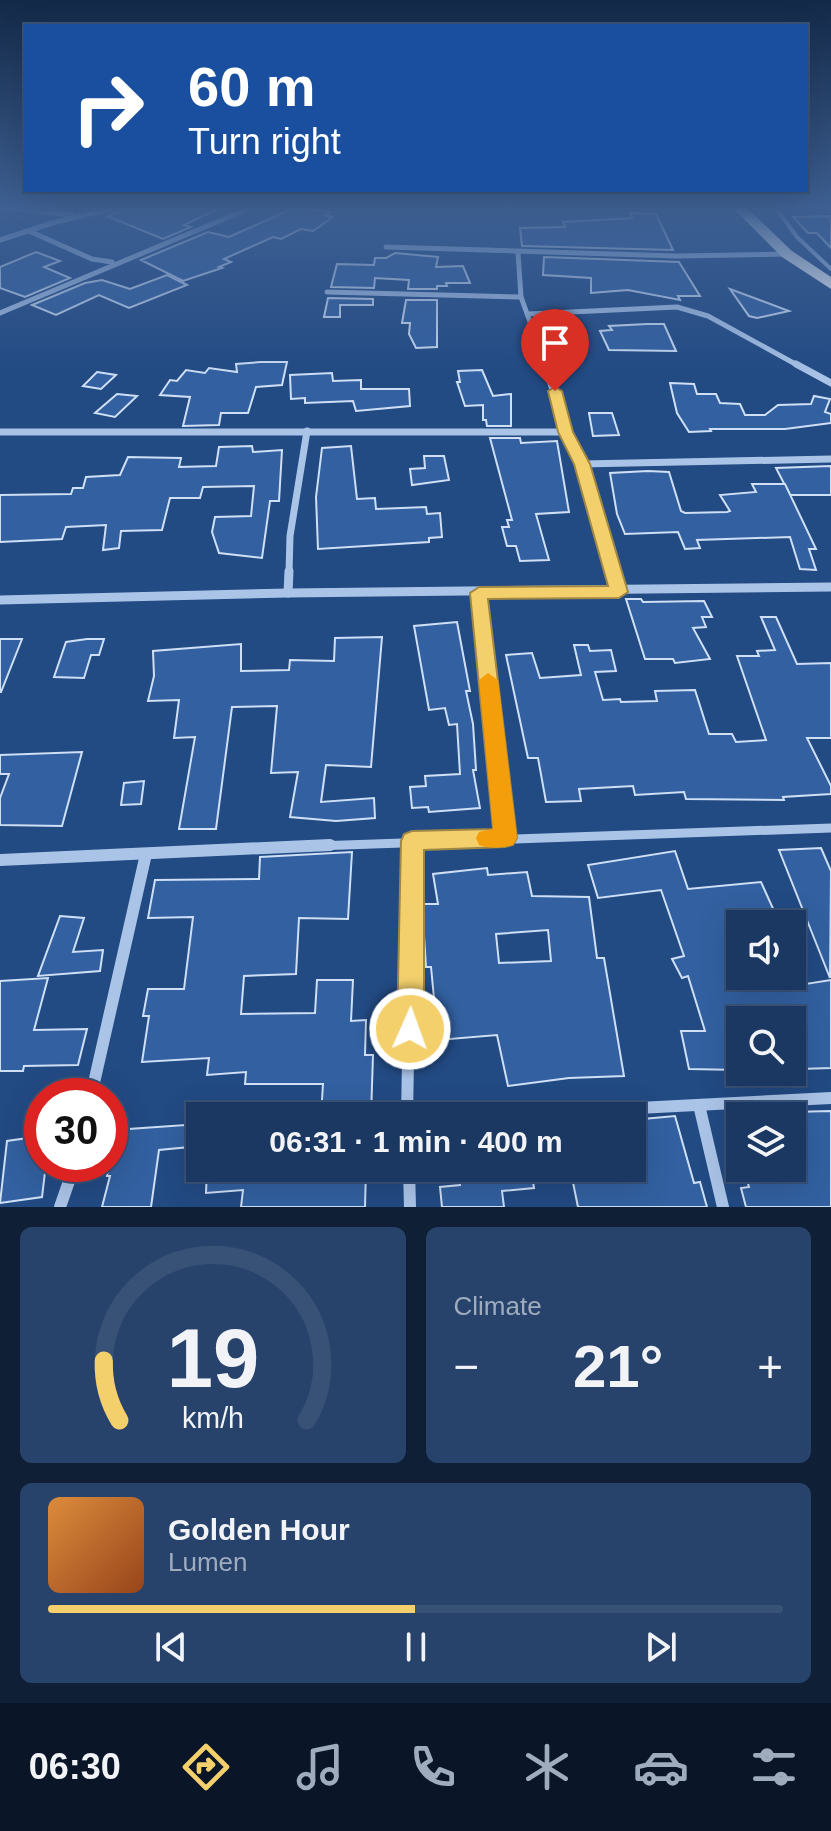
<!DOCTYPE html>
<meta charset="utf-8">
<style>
body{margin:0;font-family:Helvetica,sans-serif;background:#27436b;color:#f1f3f6;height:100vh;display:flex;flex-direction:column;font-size:30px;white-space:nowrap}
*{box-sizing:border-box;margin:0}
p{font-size:26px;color:#9facbe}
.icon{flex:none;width:44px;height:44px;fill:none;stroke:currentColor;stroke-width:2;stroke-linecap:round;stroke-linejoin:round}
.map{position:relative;height:1207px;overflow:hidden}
.panel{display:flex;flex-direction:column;gap:20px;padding:20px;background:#0e1f36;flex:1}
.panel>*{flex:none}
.hud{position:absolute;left:24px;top:24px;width:784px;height:168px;border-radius:0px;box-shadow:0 8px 32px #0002,0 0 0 2px #385277;background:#1a4fa0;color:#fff;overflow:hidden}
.tools{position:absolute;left:726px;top:910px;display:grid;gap:16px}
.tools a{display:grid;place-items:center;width:80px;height:80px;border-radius:0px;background:#1a3862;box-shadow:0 8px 32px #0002,0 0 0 2px #385277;font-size:40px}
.speed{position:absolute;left:24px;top:1078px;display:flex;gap:16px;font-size:40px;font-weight:700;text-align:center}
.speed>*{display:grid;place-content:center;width:104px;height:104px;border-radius:50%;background:#1a3862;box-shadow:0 8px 32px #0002,0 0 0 2px #385277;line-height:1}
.speed .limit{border:12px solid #d22;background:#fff;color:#111}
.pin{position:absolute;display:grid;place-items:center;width:68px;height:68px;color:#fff;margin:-82px -34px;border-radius:50% 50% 50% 0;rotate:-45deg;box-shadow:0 0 8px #0007}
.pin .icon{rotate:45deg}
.me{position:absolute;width:88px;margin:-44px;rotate:2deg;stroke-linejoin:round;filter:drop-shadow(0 0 6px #0008)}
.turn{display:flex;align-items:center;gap:28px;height:168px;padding:0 32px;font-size:36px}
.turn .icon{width:104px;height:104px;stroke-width:2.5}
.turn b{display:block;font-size:56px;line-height:68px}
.big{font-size:60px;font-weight:600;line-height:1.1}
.panel .card{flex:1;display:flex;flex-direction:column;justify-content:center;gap:12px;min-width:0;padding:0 28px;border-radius:12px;background:#27436b}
.panel .dial{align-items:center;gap:0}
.dial svg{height:208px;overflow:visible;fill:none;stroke:#385277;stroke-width:7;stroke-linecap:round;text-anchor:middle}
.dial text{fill:#f1f3f6;stroke:none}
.song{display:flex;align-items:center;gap:24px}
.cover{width:96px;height:96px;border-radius:12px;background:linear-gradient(135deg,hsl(30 70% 55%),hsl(20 70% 35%))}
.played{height:8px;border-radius:4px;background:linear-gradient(90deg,#f4d06c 50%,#385277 50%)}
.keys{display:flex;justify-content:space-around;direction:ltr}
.heat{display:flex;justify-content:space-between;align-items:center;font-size:44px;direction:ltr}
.panel .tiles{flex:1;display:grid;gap:20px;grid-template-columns:1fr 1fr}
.card:last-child{grid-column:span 2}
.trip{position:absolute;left:186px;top:1102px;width:460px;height:80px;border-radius:0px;background:#1a3862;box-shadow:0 8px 32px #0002,0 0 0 2px #385277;font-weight:600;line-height:80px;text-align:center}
.tab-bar{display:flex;height:128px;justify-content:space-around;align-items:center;background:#0a1627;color:#9facbe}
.tab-bar .icon{width:56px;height:56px}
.tab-bar .active{color:#f4d06c}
.tab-bar b{font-size:36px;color:#f1f3f6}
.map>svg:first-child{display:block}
.building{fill:#3260a0;stroke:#cedff6;stroke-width:2;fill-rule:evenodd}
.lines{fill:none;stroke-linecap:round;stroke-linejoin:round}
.lane{stroke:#aac4e8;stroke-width:4}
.street-far3{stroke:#aac4e8;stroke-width:5}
.street-far2{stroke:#aac4e8;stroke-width:7}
.street-far1{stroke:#aac4e8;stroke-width:9}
.street{stroke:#aac4e8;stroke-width:12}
.highway{fill:#fff;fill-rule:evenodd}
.route{fill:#f4d06c;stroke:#9f8746;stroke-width:2}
.slow{fill:#f59e0b}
</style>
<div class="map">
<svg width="831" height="1207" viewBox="0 0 831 1207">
<rect width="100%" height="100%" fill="#224a83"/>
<g class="building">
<polygon points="120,208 220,208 184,225 191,227 163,239 107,216 118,212"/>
<polygon points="294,208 330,212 325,215 333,217 313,231 301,229 281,239 273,237 224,259 231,262 219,267 222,268 183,281 141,260 208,232 229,237"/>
<polygon points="630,213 656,214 673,250 522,246 520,228 565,227 563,222 632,218"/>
<polygon points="831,216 831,248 817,233 808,233 793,217"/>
<polygon points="36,252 60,261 44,267 70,278 25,297 0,288 0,267"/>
<polygon points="395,253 438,257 436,267 463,266 470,283 446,283 447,286 437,286 437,289 408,289 409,280 375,278 374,288 331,287 337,264 374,265 375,258 386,258"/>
<polygon points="544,257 679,262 700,296 678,296 680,300 628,290 591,293 591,278 543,275"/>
<polygon points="167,275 187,285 129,308 99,295 56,315 32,305 85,283 102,280 130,289"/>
<polygon points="730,289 789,311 757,318 749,316"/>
<polygon points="328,298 373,299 373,305 340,305 340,317 324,317"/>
<polygon points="406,300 437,300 437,347 416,348 409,334 410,323 402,323"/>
<polygon points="647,324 664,324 676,351 609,350 600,331 612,330 609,326"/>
<polygon points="261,362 287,362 282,385 256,387 248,413 221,413 219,425 183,426 190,397 160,395 170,380 177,381 186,370 205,373 209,368 237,372 236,364"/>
<polygon points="482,370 493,396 511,394 511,426 487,426 486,420 483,420 483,405 465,406 457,382 460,382 458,371"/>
<polygon points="97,372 116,375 101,389 83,386"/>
<polygon points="332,373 333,381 361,380 361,389 409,389 410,406 356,411 353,401 305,403 305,398 291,399 290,375"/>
<polygon points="670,383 694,384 697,394 716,394 720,403 740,404 745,415 765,415 778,405 811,404 814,396 830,399 825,412 831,414 831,423 785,429 710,429 711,431 689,432 677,413"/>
<polygon points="117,394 137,396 115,417 95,413"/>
<polygon points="589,413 612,413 619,435 593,436"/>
<polygon points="490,438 520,438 521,443 557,441 569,512 536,514 549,560 520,561 516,546 507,546 502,527 509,527 507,520 512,520"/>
<polygon points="252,446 253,452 282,450 279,501 270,501 262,558 219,553 212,532 215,517 251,516 254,486 203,487 200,498 170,498 162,530 121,531 119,548 103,550 106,525 66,527 62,539 0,542 0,495 71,494 73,488 83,488 86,477 120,475 128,457 181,458 179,467 216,466 219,447"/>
<polygon points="351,446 357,499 375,498 376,509 426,507 427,514 440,513 442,537 429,538 429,542 318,549 316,497 322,448"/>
<polygon points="424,456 444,456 449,480 412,485 410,469 425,468"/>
<polygon points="831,466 831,495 790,495 776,468"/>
<polygon points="648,471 669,472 681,511 685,513 727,512 730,511 720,495 756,492 752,484 785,484 816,549 809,549 816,570 800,569 790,537 697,540 700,548 685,549 678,532 625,534 617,514 610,473"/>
<polygon points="626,599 641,599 643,602 704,601 712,617 702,617 706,627 693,628 710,659 675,663 673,659 645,659"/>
<polygon points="761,617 776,617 797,664 831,663 831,738 807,738 831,786 831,794 783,797 784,800 686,799 684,792 635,795 633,786 579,789 581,801 546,802 538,758 528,758 506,655 532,653 540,678 581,675 574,645 588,645 590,651 611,650 616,671 595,672 603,700 620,699 621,702 657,701 655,691 695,690 709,734 732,734 736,742 766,740 737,656 759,656 757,651 775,650"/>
<polygon points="457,622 470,691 466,691 473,724 476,770 473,770 480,808 429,812 428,807 412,808 410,787 426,786 425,776 460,774 457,724 449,725 445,708 429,710 414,626"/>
<polygon points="382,637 371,767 326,765 321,802 374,798 375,818 336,821 290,817 298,772 271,773 277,706 232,707 216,829 179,829 195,737 174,738 179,700 148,701 154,676 153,651 241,644 241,671 289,670 290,660 334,661 335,638"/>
<polygon points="0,639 22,639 1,692 0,692"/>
<polygon points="87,639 104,639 99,655 91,655 84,678 54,677 66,642"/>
<polygon points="82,752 62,826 0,825 0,798 9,774 0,774 0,755"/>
<polygon points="144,781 141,804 121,805 124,783"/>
<polygon points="821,848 831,871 830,978 779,850"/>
<polygon points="675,851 688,889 761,882 780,924 740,924 740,976 763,976 765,983 805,981 806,984 831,980 831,1068 800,1069 799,1066 792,1067 792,1020 740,1020 740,1025 731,1027 740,1070 689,1069 681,1031 705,1031 688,976 682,978 672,959 684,956 661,890 598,898 588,865"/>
<polygon points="352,852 348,919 299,918 296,974 244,976 241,1014 315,1013 317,980 353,980 351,1021 366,1020 365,1055 373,1055 371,1116 321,1116 323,1084 245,1084 246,1072 207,1075 209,1058 142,1062 149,1016 143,1016 148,989 184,989 193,917 148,918 155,880 259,879 260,857"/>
<path d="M487,868L488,875L527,872L532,896L589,897L597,958H604L624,1076L569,1078L508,1086L497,1035L438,1040L431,967H426L422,904H438L433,874ZM548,930L551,961L499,963L496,934Z"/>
<polygon points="60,916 84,918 73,952 103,950 100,971 38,976"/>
<polygon points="48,978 34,1030 87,1029 78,1065 24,1066 23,1071 0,1071 0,981"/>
<polygon points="831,1111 831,1207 746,1207 741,1188 749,1187 743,1168 792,1168 792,1112"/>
<polygon points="675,1116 694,1183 700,1182 707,1207 578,1207 570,1168 632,1168 632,1120"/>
<polygon points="200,1124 200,1146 159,1150 151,1207 102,1207 110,1176 107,1176 114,1130"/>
<polygon points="42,1136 42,1164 46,1164 42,1197 0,1203 7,1141"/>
<polygon points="207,1168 366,1168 365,1207 241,1207 243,1190 206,1193"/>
<polygon points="458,1168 531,1168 534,1188 502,1191 504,1207 442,1207 440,1187 460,1185"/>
</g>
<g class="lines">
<polyline class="lane" points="776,208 797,237 831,269"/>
<g class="street-far3">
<polyline points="6,208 72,215"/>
<polyline points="29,231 92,259 112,262"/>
<polyline points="0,240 52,223 115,208"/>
<polyline points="386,247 677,256 787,254"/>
<polyline points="518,252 521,297 546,366"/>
<polyline points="327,292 521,297"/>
<polyline points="0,313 250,208"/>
<polyline points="528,314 677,307 708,316 799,366"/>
</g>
<g class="street-far2">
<polyline points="545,364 566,432 582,464 614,573"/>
<polyline points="796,364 831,383"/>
<polyline points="0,432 566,432"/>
<polyline points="582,464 831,459"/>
<polyline points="289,573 290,536 307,431"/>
</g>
<g class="street-far1">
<polyline points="613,571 619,592"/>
<polyline points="288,593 289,571"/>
<polyline points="479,593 505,838"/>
<polyline points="0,600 288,593 831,587"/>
<polyline points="287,847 831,828"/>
<polyline points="412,847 412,841"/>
</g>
<g class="street">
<polyline points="0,860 330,845"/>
<polyline points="91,1096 146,854"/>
<polyline points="699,1105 723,1207"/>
<polyline points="407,1116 412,845"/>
<polyline points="483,1116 831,1098"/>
<polyline points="409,1168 410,1207"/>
<polyline points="60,1207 75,1164"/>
</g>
<polygon class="highway" points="733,208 747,208 792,251 831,277 831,289 782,257"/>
</g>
<linearGradient id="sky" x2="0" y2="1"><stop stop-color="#132948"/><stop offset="0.55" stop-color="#3e6093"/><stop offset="1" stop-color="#3e6093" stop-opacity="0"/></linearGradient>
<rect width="831" height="377" fill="url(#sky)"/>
<polygon class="route" points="555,387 562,391 573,432 590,464 628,592 619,598 488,599 517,838 513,845 505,847 424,850 424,1029 420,1038 410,1042 401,1038 397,1029 401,841 404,834 412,831 493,829 470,593 479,587 608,586 574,464 558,432 548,391"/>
<path class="slow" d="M488,673L498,680L517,838L513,845C502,848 491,849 479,845L476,838L479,832L493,829L479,680Z"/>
</svg>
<div class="tools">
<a><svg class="icon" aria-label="sound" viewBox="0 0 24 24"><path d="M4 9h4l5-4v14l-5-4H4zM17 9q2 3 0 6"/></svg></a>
<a><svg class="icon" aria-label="search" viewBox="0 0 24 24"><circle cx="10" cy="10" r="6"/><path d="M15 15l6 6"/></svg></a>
<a><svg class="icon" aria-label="layers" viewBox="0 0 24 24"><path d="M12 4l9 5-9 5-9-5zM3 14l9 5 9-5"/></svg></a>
</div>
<div class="speed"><div class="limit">30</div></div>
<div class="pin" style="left:555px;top:391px;background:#d93025"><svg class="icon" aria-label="arrive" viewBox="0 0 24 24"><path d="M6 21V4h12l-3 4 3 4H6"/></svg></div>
<svg class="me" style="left:410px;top:1029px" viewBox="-20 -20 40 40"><circle r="17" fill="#f4d06c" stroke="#fff" stroke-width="3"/><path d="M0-11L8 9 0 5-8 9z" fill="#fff"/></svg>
<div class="trip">06:31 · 1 min · 400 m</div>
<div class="hud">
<div class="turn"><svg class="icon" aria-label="right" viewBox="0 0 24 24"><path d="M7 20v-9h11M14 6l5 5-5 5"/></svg><div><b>60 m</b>Turn right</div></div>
</div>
</div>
<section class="panel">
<div class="tiles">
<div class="card dial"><svg viewBox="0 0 100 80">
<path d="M14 69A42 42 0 1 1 86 69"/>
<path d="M14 69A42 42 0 0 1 8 46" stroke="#f4d06c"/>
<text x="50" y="56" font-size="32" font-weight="700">19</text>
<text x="50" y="72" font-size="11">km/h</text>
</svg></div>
<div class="card"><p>Climate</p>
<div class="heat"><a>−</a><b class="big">21°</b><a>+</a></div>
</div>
<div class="card">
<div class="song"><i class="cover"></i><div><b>Golden Hour</b><p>Lumen</p></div></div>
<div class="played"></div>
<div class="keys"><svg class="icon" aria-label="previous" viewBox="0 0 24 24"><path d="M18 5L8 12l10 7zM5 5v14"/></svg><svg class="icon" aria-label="pause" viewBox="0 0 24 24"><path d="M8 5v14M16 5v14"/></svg><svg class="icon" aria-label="next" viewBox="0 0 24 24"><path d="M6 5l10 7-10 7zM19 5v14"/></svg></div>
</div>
</div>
</section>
<nav class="tab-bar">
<b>06:30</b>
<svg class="icon active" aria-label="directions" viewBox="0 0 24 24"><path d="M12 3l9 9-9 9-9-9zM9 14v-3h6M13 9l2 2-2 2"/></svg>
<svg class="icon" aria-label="music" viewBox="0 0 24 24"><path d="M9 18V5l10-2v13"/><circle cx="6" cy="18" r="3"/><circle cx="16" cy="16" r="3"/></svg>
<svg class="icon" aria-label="phone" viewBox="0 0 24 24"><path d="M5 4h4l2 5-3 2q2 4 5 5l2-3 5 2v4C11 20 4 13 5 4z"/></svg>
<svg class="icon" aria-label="climate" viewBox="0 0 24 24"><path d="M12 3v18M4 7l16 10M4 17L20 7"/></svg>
<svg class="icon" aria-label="car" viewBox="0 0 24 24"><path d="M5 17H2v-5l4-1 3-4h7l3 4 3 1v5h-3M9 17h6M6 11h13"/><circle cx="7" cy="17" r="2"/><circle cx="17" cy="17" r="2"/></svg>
<svg class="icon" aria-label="filters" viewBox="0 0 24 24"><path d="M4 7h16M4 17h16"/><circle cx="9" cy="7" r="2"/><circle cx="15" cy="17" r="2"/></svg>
</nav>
